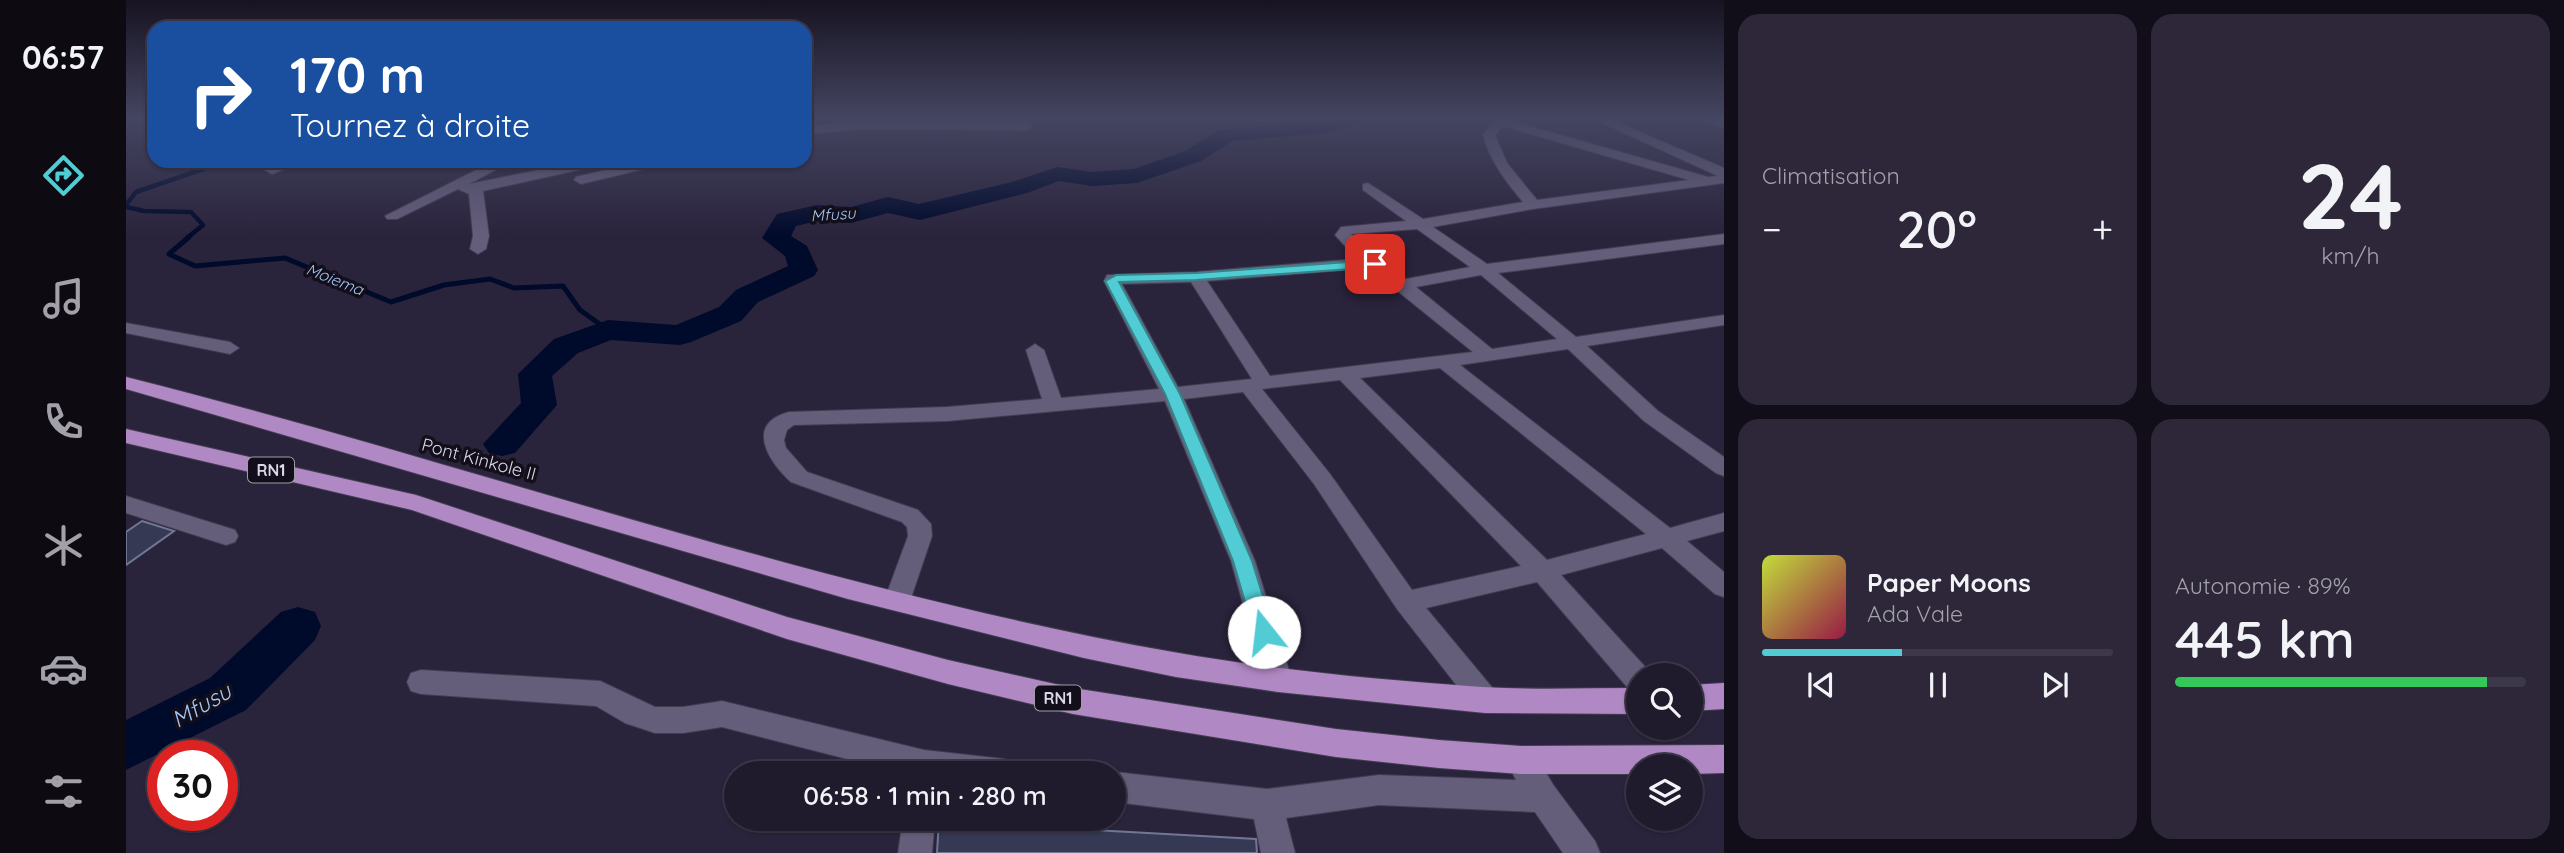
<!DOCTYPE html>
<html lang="fr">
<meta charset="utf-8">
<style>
body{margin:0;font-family:Quicksand,sans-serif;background:#2d2739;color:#f1f3f6;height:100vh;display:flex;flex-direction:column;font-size:26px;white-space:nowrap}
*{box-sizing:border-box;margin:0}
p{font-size:23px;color:#a2a1aa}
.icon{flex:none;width:38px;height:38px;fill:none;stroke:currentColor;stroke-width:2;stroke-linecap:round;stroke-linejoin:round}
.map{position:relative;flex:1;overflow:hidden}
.side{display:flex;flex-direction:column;gap:14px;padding:14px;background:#120e19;width:840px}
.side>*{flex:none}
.top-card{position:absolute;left:21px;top:21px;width:665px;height:147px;border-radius:21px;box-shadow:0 2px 5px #0004,0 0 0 2px #3d3849;background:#1a4fa0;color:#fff;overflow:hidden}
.buttons{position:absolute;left:1500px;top:663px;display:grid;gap:14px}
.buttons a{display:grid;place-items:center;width:77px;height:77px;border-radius:50%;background:#201a2d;box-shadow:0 2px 5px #0004,0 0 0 2px #3d3849;font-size:35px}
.speed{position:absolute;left:21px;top:740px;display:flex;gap:14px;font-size:35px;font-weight:700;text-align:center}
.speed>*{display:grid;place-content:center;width:91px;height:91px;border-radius:50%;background:#201a2d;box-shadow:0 2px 5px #0004,0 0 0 2px #3d3849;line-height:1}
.speed .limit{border:10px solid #d22;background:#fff;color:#111}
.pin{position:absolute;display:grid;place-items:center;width:60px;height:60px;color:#fff;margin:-30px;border-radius:14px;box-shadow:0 4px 10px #0006}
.me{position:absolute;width:77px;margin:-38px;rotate:344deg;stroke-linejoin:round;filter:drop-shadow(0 0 5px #0008)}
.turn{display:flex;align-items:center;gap:24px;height:147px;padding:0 28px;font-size:32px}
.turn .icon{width:91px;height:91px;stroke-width:2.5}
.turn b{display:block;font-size:49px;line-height:60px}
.big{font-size:52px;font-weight:600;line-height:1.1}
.side .card{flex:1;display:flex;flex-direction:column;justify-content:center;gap:10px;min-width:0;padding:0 24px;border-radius:21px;background:#2d2739}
.side .dial{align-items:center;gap:0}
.dial b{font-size:91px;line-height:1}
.song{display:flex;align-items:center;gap:21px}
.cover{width:84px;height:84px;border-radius:10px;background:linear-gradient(135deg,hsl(70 70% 55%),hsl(340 70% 35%))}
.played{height:7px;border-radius:4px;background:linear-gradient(90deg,#51ccd4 40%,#3d3849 40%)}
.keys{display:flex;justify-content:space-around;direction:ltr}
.heat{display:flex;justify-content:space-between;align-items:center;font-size:38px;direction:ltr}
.charge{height:10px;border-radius:5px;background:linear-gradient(90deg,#34c759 89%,#3d3849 0)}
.side .tiles{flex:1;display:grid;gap:14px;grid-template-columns:repeat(2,1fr)}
.trip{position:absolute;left:598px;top:761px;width:402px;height:70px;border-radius:35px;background:#201a2d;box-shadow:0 2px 5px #0004,0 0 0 2px #3d3849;font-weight:600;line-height:70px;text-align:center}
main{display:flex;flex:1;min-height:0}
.menu{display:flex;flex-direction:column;width:126px;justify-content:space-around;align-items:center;background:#0d0a12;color:#a2a1aa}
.menu .icon{width:49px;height:49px}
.menu .selected{color:#51ccd4}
.menu b{font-size:32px;color:#f1f3f6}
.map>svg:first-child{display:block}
</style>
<main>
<nav class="menu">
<b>06:57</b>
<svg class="icon selected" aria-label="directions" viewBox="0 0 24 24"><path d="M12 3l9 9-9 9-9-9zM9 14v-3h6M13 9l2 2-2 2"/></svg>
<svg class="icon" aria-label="music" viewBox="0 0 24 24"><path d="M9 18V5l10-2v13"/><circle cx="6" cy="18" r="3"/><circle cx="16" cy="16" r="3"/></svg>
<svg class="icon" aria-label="phone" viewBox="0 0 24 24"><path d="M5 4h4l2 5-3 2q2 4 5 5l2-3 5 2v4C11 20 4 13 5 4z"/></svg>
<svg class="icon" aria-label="climate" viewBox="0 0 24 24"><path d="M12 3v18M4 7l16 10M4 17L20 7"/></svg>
<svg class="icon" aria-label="car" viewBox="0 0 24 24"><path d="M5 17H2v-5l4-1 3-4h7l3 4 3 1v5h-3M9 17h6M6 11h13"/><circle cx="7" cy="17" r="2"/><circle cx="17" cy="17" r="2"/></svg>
<svg class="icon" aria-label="filters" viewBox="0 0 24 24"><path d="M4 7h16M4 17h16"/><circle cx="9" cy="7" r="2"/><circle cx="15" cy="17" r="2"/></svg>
</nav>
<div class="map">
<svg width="1598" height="853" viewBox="0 0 1598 853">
<rect width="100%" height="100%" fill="#2a233c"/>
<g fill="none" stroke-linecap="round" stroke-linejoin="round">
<path stroke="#000a2b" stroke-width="4.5" d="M0 205 10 192 86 166 90 161
M0 207 18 211 65 212 77 225 61 238"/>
<path stroke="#000a2b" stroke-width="5" d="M63 237 43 254 69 266 159 258 265 302 318 285 364 279 388 288 437 286 454 310 482 330"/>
<path fill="#000a2b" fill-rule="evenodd" d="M1209 117H1240L1236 121 1201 133 1106 141 1075 161 1011 183 966 186 933 181 901 193 794 220 762 213 725 223 691 221 670 226 665 236 681 246 692 270 688 276 632 302 615 321 565 342 554 345 485 340 452 353 426 376 431 405 389 453 376 456 363 453 357 444 395 403 392 374 428 339 482 320 550 325 593 307 610 290 662 266 659 256 636 238 651 214 691 205 725 207 762 197 793 204 886 182 931 167 966 172 1008 169 1059 151 1093 130 1198 121Z
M172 607 189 612 195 626 189 640 120 710 0 770V720L84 678 155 612Z"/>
</g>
<path fill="#353953" stroke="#717694" stroke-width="2" d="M16 521 48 531 0 565V532Z
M813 819 875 820V825L1130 839 1131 853H811Z"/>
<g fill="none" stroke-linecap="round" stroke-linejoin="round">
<defs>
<path id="minor" d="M1372 117H1384L1382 120 1582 177 1592 176 1463 117H1479L1598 168V183L1407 209 1307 227 1361 264 1598 234V244L1372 273 1450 337 1598 315V325L1461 346 1532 411 1598 457V476L1590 473 1518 421 1442 349 1334 365 1544 528 1598 513V531L1561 541 1598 572V597L1589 594 1536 548 1435 575 1522 670 1524 676H1512V691L1502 688 1411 582 1300 608 1369 691 1373 700 1369 709 1359 713 1349 709 1271 609 1188 484 1117 392 1058 399 1129 561 1166 680 1162 689 1152 692 1142 689 1138 680 1105 561 1039 401 821 421 668 425 661 430 658 440 660 448 681 472 792 510 805 524 806 536 784 601 780 608 771 611 762 608 758 601 782 536 781 527 776 522 665 482C643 462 618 424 663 412L821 407 916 399 900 350 909 344 918 350 935 398 1033 389 978 281 981 275 1070 272 1231 259 1209 235 1215 227 1280 221 1237 190V184L1242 183 1297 219 1397 202C1380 182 1364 161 1357 135ZM1377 126 1563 180 1411 200 1381 163 1369 135ZM1291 229 1344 267 1280 279 1260 263 1250 260 1225 234ZM1243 268 1347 352 1144 376 1081 281ZM1355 275 1431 339 1366 349 1290 287ZM1065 282 1126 379 1052 387 996 284ZM1314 368 1520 534 1421 560 1234 378ZM1214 380 1395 566 1286 590 1204 474 1136 389Z
M1572 117 1598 120V128L1574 120Z
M735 121 901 122 907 126 901 130 735 129 679 134V126Z
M159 161H179L146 174 139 170Z
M368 161H386L343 184 457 161H482L475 165 357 191 363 236 360 249 352 254 344 249 347 236 343 194 332 189 271 219H261L259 216Z
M517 161H541L539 164 455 184 448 180 450 177Z
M0 323 104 342 113 348 104 354 0 333Z
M0 496 109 530 112 536 109 542 100 545 0 513Z
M295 670 474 681 529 707H557L596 701 798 750 878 759 889 764 893 774H780L596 727 557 733H529L499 723 470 706 295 694 285 691 281 682 285 673Z
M1395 746 1406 750 1428 786 1469 841 1474 853H1437L1409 812 1253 805 1160 818 1169 853H1135L1128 819 989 802V774H985L989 772 1141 789 1253 775 1390 780 1380 760 1384 750Z
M777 819H809L806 853H772Z"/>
<path id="highway" d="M0 377C349 465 691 589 1047 652 1148 670 1253 680 1356 687 1408 690 1460 688 1512 688V714L1359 713 1152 692 1050 677 958 658 722 599 0 389Z
M0 429 290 495 661 617 822 660 947 688 1210 729 1313 740 1395 746 1598 745V773L1564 774V766H1512V774H1395L1313 768 1210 757 947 714 822 684 661 639 286 510 0 443Z
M1598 683V709L1564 711V685Z"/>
</defs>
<use href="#minor" stroke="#433d52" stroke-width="2"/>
<use href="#highway" stroke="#433d52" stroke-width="2"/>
<use href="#minor" fill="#655e7b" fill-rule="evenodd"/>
<use href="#highway" fill="#b088c3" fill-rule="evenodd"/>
</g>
<linearGradient id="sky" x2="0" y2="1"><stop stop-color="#171321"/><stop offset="0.5" stop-color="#444561"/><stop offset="1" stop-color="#444561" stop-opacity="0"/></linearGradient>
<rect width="1598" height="236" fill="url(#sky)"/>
<path fill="#51ccd4" stroke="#35858a" stroke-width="2" d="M1249 260 1255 264 1253 267 1070 280 993 282 1054 394 1126 561 1148 632 1145 638 1138 641 1131 638 1128 632 1107 561 1039 394 979 281 990 275 1070 273Z"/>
<g text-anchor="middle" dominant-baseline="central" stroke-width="7" stroke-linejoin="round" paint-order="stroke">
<g font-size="16" font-style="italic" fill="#a3c6f9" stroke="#120f1a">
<text transform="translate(707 214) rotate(-4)">Mfusu</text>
<text transform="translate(209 279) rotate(22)">Moiema</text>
</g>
<g fill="#120f1a" stroke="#9f9baa" stroke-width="2">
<rect x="122" y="457.5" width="46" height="25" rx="5"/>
<rect x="909" y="685.5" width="46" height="25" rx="5"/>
</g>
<g font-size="16" font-weight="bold" fill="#dbd7e8">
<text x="145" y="470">RN1</text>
<text x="932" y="698">RN1</text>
</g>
<g font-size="18" fill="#dbd7e8" stroke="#120f1a">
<text transform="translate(353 459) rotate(15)">Pont Kinkole II</text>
</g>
<g font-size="23" font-style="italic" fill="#a3c6f9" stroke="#120f1a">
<text transform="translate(75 705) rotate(-30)">Mfusu</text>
</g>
</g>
</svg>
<div class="buttons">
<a><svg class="icon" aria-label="search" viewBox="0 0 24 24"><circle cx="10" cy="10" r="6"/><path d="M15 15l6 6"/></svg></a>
<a><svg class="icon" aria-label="layers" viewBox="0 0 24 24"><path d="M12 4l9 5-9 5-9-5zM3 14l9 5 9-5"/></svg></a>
</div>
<div class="speed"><div class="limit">30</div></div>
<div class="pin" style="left:1249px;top:264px;background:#d93025"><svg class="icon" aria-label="arrive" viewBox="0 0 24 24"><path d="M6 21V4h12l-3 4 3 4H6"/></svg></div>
<svg class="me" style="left:1138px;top:632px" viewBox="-20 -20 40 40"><circle r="19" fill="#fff"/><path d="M0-13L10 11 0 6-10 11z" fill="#51ccd4"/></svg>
<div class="trip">06:58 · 1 min · 280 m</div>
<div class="top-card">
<div class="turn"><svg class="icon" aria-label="right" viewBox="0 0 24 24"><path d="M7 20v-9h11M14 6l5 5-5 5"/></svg><div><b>170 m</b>Tournez à droite</div></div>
</div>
</div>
<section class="side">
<div class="tiles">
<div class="card"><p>Climatisation</p>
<div class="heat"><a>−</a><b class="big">20°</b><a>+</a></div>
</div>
<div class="card dial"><b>24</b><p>km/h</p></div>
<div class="card">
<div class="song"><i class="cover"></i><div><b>Paper Moons</b><p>Ada Vale</p></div></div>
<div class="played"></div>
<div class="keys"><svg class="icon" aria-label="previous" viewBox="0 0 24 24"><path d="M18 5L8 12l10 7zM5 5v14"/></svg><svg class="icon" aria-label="pause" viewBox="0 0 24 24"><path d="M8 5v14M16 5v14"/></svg><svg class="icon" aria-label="next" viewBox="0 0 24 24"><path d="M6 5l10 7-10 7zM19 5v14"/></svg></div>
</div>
<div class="card"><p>Autonomie · 89%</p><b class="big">445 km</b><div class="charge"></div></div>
</div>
</section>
</main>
